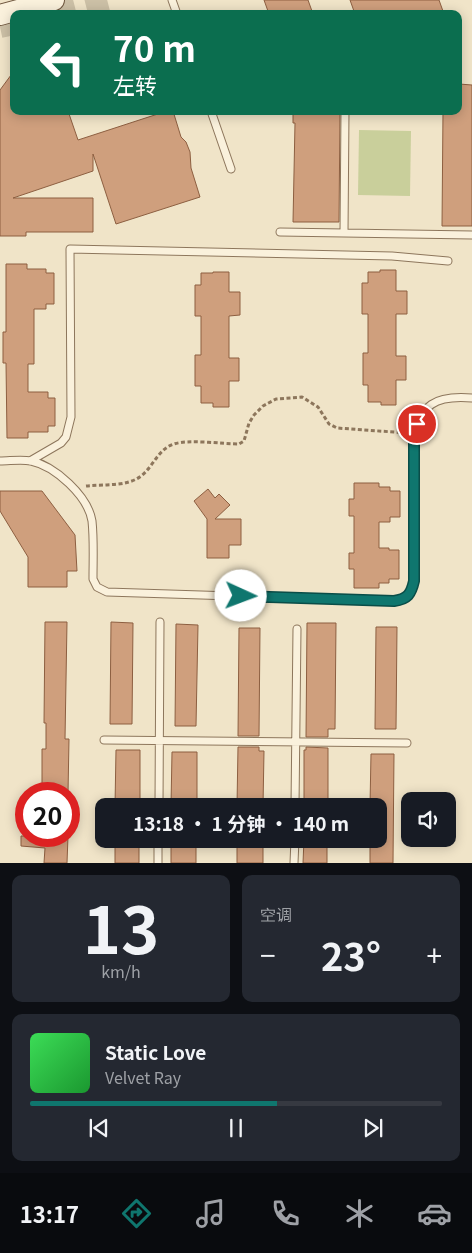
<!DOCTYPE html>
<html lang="zh">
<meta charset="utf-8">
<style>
body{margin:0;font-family:Georgia,"Noto Sans SC",serif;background:#242831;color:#f1f3f6;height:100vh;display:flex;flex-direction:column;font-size:19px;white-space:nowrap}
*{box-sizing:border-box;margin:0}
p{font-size:16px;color:#9ea1a6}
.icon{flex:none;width:28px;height:28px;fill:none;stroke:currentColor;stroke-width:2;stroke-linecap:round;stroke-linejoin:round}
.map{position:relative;height:863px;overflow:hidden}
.side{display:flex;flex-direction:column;gap:12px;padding:12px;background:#0d0f14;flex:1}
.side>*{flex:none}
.guide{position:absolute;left:10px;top:10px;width:452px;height:105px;border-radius:10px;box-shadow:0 2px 12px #0003;background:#0b6e4f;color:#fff;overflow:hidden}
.buttons{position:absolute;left:401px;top:792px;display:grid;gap:10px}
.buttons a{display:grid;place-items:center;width:55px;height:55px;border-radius:10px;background:#171b24;box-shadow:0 2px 12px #0003;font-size:25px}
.speed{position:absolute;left:15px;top:782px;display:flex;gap:10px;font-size:25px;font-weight:700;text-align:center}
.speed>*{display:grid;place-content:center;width:65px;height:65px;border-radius:50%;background:#171b24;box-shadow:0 2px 12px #0003;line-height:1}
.speed .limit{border:8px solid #d22;background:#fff;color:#111}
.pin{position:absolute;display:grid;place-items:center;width:42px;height:42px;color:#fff;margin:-21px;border:2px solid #fff;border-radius:50%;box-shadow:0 1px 5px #0007}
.me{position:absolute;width:55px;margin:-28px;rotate:92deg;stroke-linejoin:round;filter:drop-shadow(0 0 4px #0008)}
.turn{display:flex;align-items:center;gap:18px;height:105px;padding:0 20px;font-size:22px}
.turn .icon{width:65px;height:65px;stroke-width:2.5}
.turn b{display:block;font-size:35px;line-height:42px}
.big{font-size:38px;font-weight:700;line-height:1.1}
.side .card{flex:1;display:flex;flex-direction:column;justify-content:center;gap:8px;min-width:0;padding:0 18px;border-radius:10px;background:#242831}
.side .dial{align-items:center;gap:0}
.dial b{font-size:65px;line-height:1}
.song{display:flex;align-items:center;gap:15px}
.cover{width:60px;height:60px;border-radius:8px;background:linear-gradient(135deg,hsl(130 70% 55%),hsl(130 70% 35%))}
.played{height:5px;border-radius:2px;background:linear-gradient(90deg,#0f766e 60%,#363941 60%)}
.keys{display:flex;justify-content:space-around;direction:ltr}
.heat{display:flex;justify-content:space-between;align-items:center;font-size:28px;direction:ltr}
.side .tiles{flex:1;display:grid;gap:12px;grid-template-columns:1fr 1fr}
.card:last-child{grid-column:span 2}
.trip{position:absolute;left:95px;top:798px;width:292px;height:50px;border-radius:10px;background:#171b24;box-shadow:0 2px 12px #0003;font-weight:700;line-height:50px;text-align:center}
.tab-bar{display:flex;height:80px;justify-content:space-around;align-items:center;background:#090b0e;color:#9ea1a6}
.tab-bar .icon{width:35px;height:35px}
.tab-bar .on{color:#0f766e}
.tab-bar b{font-size:22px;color:#f1f3f6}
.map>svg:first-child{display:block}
</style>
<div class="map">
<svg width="472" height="863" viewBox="0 0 472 863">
<rect width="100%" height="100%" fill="#f0e4c8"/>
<path fill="#c9cf9b" d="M359 130 411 131 410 196 358 195Z"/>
<path fill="#cf9f7d" stroke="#8d5f41" d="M264 0H308L313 14H269Z
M350 0H439L444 14H355Z
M14 71V111H68L78 140 167 111H173L181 137 186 142 190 152 191 168 200 197 116 224 93 154V171L13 198H93V232H26V236H0V90Z
M459 84 472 85V226H442L443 111H459Z
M293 111H340L339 222H293L295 123H293Z
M6 264H27V269H46V273H54V304H46V309H34V364H28V392H48V398H55V426H48V432H28V438H7L6 363H3V332H6Z
M380 270H396V291H407V314H396V356H406V380H396V405H381V402H368V385H363V353H368V314H362V283H368V272H380Z
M213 272H229V292H240V315L229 316V358H239V381H229V407H213V403H201V386H195V355H201V316H195V285H201V273H213Z
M354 483H379V487H390V491H400V517H390V522H379V548H389V550H399V579H389V583H379V588H354V569H349V553H354V516H349V499H354Z
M208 489 215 498 219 494 230 505 215 519H241V545H229V558H207V519L194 501Z
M0 491H42L75 535 77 571H67V587H28V557L0 511Z
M45 622H67L65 739H69L68 794H42V749H46V723H44Z
M111 622 133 623 132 724H110Z
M307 623H336L335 729H328V737H306Z
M176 624 198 625 196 726H175Z
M376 627H397L396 729H375Z
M239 628H260L259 736H238Z
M238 747H259V751H264L263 806H237Z
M306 747 328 748V806H304V750H306Z
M116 750H140V806H115Z
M172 752H197V806H171Z
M371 754H394L393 863H370V839H379V806H370Z
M21 836H68L67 863H44L45 848 21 846Z
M115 839H139V863H115Z
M171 839H196V863H171Z
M237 839H263V863H237Z
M304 839H327V863H303Z"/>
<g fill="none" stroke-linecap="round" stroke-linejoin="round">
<path stroke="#ccc0a6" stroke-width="22" stroke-dasharray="22 11" stroke-linecap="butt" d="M54 14 109 0
M0 27 14 24"/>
<defs>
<path id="service" d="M172 0 177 14
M211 111 231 169
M280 232 472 235
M344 233 345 111
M0 461C10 461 21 459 31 461 55 466 88 496 92 521 94 540 93 560 93 579L97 587 107 592 394 601C408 599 411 594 414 581V441C420 404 435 395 472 398
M30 461 61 443 66 437 71 417 70 249 392 256 448 261
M104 740 407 743
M159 806 160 622
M295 806 297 629
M158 863V839
M294 863 295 839"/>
<path id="secondary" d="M0 15 54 0"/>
</defs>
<use href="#service" stroke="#8d765c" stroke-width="9"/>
<use href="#secondary" stroke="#6f573f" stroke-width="22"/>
<path stroke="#8d765c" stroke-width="3" stroke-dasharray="4 2.5" stroke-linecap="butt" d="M86 486C104 484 127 487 141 476 154 466 158 449 174 444 189 439 222 444 239 444L244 441 249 423 254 415 263 406 276 399 302 397 318 407 329 424 337 428 407 433"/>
<use href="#service" stroke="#faf1dc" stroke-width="7"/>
<use href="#secondary" stroke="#faf1dc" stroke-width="20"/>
</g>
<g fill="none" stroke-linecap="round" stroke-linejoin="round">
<defs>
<path id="route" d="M241 596 394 601C408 599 411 594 414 581V441L417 424"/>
</defs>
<use href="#route" stroke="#0a4d48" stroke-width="12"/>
<use href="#route" stroke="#0f766e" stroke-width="9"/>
</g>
</svg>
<div class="buttons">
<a><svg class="icon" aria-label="sound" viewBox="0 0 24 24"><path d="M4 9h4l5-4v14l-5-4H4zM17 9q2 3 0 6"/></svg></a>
</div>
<div class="speed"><div class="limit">20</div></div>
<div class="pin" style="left:417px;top:424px;background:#d93025"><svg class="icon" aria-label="arrive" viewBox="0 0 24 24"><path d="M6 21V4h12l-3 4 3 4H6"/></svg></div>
<svg class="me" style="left:241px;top:596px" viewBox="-20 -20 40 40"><circle r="19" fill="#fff"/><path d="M0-13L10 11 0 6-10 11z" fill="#0f766e"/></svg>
<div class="trip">13:18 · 1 分钟 · 140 m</div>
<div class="guide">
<div class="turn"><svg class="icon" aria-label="left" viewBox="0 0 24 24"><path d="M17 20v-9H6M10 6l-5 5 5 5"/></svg><div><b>70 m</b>左转</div></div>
</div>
</div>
<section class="side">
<div class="tiles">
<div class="card dial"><b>13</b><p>km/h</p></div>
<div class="card"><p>空调</p>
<div class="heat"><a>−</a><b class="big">23°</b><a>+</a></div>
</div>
<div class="card">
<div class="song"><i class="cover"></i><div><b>Static Love</b><p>Velvet Ray</p></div></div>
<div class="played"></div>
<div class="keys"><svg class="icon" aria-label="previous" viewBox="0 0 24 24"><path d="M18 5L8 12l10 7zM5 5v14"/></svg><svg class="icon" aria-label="pause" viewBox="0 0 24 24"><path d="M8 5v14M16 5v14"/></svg><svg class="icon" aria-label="next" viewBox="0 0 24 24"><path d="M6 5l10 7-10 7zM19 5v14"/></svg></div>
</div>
</div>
</section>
<nav class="tab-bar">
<b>13:17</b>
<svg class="icon on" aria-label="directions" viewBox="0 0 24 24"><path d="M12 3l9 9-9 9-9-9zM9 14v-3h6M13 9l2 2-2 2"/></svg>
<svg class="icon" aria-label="music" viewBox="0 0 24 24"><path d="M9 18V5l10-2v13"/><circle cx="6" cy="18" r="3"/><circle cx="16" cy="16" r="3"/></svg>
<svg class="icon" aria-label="phone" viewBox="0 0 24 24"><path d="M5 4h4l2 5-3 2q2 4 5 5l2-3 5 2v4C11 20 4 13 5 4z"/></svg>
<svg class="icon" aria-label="climate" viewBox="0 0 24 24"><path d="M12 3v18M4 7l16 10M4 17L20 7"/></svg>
<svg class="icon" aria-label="car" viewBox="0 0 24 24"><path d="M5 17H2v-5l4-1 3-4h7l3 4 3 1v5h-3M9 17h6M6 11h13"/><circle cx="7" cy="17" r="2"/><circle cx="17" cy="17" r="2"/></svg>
</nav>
